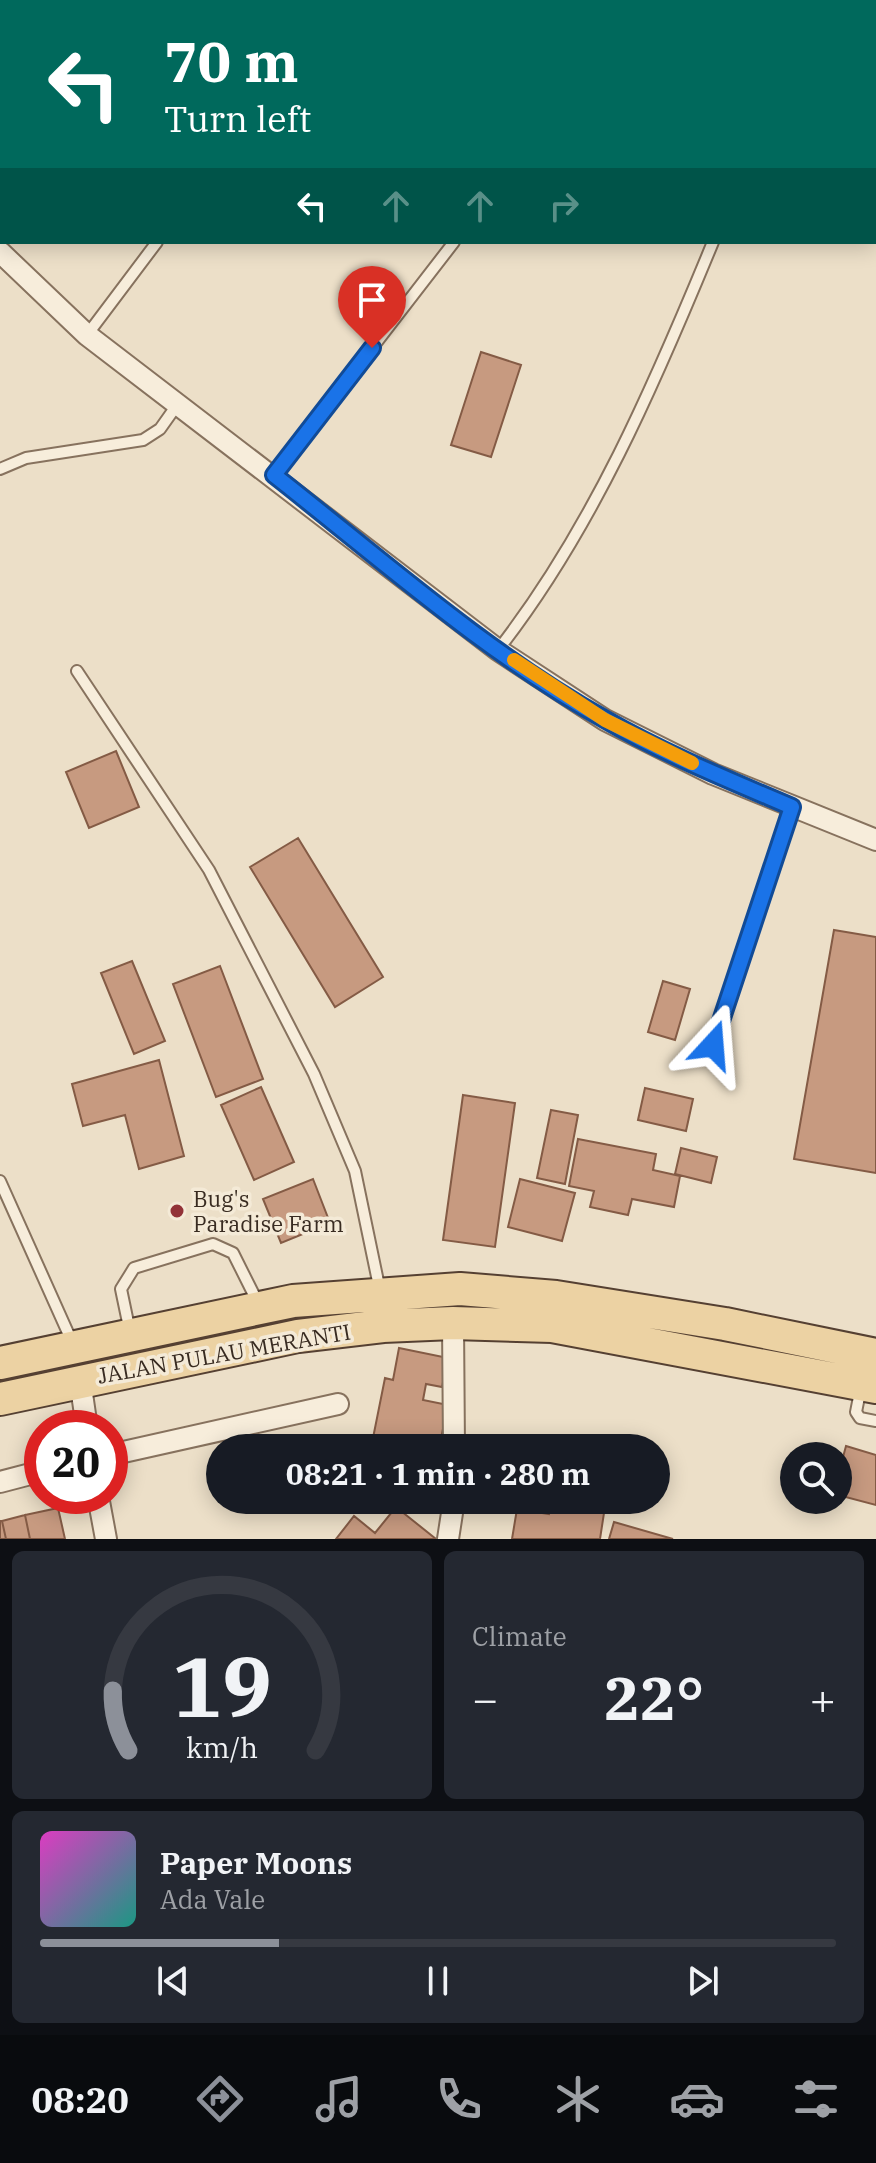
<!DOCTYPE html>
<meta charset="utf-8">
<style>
body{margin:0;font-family:"IBM Plex Serif",serif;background:#242831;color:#f1f3f6;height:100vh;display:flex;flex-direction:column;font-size:30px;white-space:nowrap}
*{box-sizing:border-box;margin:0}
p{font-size:26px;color:#9ea1a6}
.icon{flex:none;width:44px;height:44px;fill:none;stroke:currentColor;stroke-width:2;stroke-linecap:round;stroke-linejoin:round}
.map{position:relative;height:1539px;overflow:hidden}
.panel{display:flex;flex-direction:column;gap:12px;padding:12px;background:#0d0f14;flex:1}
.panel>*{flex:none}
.top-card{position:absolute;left:0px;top:0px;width:876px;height:244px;box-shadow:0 4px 20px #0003;background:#00695c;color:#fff;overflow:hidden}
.buttons{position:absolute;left:780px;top:1442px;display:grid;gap:16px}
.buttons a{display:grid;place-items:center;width:72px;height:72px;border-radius:50%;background:#171b24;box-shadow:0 4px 20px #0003;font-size:40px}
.speed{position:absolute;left:24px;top:1410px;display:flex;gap:16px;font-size:40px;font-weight:700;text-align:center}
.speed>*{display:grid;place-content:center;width:104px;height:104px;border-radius:50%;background:#171b24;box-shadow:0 4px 20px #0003;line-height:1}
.speed .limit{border:12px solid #d22;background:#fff;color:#111}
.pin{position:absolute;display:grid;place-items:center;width:68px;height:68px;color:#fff;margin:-82px -34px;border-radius:50% 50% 50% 0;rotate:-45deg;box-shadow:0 0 8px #0007}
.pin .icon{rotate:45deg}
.me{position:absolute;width:88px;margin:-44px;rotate:19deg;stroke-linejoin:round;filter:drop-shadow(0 0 6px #0008)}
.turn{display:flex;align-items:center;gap:28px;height:168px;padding:0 32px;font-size:36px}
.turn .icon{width:104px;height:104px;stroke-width:2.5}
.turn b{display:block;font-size:56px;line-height:68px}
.lanes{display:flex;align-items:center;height:76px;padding:0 32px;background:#0003;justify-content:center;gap:40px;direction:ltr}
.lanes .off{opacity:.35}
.big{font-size:60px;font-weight:700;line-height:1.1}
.panel .tile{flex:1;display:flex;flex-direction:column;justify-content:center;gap:12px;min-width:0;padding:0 28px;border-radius:12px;background:#242831}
.panel .dial{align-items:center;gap:0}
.dial svg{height:208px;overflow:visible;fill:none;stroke:#363941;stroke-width:7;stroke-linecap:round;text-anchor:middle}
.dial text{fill:#f1f3f6;stroke:none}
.song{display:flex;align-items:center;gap:24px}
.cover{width:96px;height:96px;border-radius:12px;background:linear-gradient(135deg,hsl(310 70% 55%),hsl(170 70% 35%))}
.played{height:8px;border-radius:4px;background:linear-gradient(90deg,#8c9099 30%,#363941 30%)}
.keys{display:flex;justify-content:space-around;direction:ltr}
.heat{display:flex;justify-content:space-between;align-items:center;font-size:44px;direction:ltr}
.panel .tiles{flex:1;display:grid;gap:12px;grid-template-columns:1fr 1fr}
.tile:last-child{grid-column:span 2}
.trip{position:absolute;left:206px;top:1434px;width:464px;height:80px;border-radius:40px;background:#171b24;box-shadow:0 4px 20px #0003;font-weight:700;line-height:80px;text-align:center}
.tab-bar{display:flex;height:128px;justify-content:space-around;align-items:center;background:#090b0e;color:#9ea1a6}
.tab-bar .icon{width:56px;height:56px}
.tab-bar .selected{color:#8c9099}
.tab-bar b{font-size:36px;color:#f1f3f6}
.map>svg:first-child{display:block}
</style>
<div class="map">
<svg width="876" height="1539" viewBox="0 0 876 1539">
<rect width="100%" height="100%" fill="#ecdfc8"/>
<path fill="#c79a80" stroke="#845b45" stroke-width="2" d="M0 0H151L2 2V44Z
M481 352 521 365 491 457 451 445Z
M116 751 139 807 89 828 66 772Z
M298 838 383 977 335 1007 250 867Z
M834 930 876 937V1173L794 1159Z
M132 961 165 1041 134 1054 101 973Z
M220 966 263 1079 216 1097 173 984Z
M663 981 690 989 675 1040 648 1032Z
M159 1060 184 1156 139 1169 125 1115 83 1126 72 1084Z
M261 1087 294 1162 254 1180 221 1105Z
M645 1088 693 1099 686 1131 638 1120Z
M463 1095 515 1103 495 1247 443 1240Z
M551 1110 578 1115 565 1184 537 1178Z
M578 1139 656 1154 653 1170 680 1176 674 1207 632 1199 628 1215 590 1207 594 1191 569 1186Z
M681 1148 717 1157 711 1183 675 1174Z
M313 1179 330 1223 281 1243 263 1199Z
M520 1179 575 1193 562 1241 508 1227Z
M399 1348 448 1358 442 1387 426 1384 423 1400 448 1405 439 1448H371L385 1378 393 1380Z
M846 1446 876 1455V1505L838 1495V1476Z
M551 1500H606L600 1539H512L517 1509 549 1514Z
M396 1507 436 1539H336L354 1516 375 1533Z
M58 1508 65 1539H30L25 1515Z
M25 1515 30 1539H6L2 1521Z
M0 1521H2L6 1539H0Z
M614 1522 673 1539H609Z"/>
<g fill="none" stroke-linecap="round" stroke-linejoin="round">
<defs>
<path id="service" d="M164 2 166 0
M800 2V0
M0 130 2 131
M87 335 157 242
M0 469 26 458 143 440 160 429 177 405
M274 475 454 242
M498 650C592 530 655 383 713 242
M77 671 209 870 314 1074 355 1171 380 1291
M713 1045 792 807
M0 1181 73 1344
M130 1332 121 1289 134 1268 213 1244 233 1253 259 1305
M861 1387 856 1412 860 1418 876 1421"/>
<path id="minor" d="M0 252 87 335 498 650 605 720 713 774 876 840
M453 1323 454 1448
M80 1380 87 1428
M110 1455 338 1404
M0 1482 42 1471
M98 1496 106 1539
M448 1539 454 1500"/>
<path id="primary" d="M0 1363 293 1301 460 1289 556 1297 725 1324 876 1355
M0 1399 298 1336 383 1326 453 1323 552 1326 876 1387"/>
</defs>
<use href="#service" stroke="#87725e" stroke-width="14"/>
<use href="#minor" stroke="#87725e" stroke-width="24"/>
<use href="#primary" stroke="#554032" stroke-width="36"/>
<use href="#service" stroke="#f7eddb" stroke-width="10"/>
<use href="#minor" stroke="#f7eddb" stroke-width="20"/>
<use href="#primary" stroke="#ecd2a3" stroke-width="32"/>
</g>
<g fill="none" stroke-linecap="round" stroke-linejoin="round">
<defs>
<path id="route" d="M372 348 274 475C381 559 486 653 606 720 665 754 729 780 792 807L713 1045"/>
</defs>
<use href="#route" stroke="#114b97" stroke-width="20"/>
<use href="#route" stroke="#1a73e8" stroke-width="14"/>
<path stroke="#f59e0b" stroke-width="14" d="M514 660 605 720 692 763"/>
</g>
<circle fill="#923237" stroke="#f4ead7" stroke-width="3" cx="177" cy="1211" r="8"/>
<g text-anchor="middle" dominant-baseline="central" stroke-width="7" stroke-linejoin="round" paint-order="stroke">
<g font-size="22" fill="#382b21" stroke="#f4ead7" text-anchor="start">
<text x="193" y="1198">Bug's<tspan x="193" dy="25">Paradise Farm</tspan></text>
</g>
<g font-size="22" fill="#382b21" stroke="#f4ead7">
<text transform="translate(224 1353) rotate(-10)">JALAN PULAU MERANTI</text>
</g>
</g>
</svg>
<div class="buttons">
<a><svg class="icon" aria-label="search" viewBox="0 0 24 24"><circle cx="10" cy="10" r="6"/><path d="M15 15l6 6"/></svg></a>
</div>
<div class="speed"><div class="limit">20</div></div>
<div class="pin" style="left:372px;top:348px;background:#d93025"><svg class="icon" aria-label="arrive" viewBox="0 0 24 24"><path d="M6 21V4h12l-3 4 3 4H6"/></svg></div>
<svg class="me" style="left:713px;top:1045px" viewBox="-20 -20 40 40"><path d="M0-17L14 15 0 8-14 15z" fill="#1a73e8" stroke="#fff" stroke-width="4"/></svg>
<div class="trip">08:21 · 1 min · 280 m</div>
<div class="top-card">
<div class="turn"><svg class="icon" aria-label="left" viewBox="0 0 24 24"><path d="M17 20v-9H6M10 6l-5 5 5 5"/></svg><div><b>70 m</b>Turn left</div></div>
<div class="lanes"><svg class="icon" aria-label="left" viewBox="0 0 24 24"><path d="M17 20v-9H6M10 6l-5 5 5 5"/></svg><svg class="icon off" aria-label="ahead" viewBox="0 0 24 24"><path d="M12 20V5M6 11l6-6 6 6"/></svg><svg class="icon off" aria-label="ahead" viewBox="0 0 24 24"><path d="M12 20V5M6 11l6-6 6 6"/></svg><svg class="icon off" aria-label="right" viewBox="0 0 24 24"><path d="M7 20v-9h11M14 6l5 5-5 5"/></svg></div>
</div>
</div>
<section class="panel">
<div class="tiles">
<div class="tile dial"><svg viewBox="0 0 100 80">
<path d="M14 69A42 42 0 1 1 86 69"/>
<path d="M14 69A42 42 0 0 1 8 46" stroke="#8c9099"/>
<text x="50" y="56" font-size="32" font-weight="700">19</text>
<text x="50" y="72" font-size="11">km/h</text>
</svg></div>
<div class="tile"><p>Climate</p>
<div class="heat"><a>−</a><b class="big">22°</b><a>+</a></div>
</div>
<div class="tile">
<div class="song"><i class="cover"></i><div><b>Paper Moons</b><p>Ada Vale</p></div></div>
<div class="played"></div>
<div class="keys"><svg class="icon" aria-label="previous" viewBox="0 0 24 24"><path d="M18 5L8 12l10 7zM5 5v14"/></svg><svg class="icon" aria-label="pause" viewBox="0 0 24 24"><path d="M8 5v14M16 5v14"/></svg><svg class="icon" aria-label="next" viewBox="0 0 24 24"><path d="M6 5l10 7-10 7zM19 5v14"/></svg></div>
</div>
</div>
</section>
<nav class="tab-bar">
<b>08:20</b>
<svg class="icon selected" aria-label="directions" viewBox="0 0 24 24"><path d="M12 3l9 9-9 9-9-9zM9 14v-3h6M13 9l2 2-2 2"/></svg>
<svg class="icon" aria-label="music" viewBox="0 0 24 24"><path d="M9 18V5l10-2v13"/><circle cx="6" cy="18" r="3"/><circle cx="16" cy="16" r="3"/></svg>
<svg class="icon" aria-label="phone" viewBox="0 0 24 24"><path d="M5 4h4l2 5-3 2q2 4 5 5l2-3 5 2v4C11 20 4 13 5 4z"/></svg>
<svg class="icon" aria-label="climate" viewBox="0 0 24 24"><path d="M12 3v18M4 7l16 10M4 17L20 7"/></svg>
<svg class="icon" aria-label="car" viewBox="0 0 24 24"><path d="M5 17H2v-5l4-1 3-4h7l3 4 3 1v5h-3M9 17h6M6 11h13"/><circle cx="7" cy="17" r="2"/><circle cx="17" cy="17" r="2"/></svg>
<svg class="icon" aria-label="filters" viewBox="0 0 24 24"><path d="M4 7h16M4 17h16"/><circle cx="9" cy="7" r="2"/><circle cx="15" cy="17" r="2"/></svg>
</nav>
